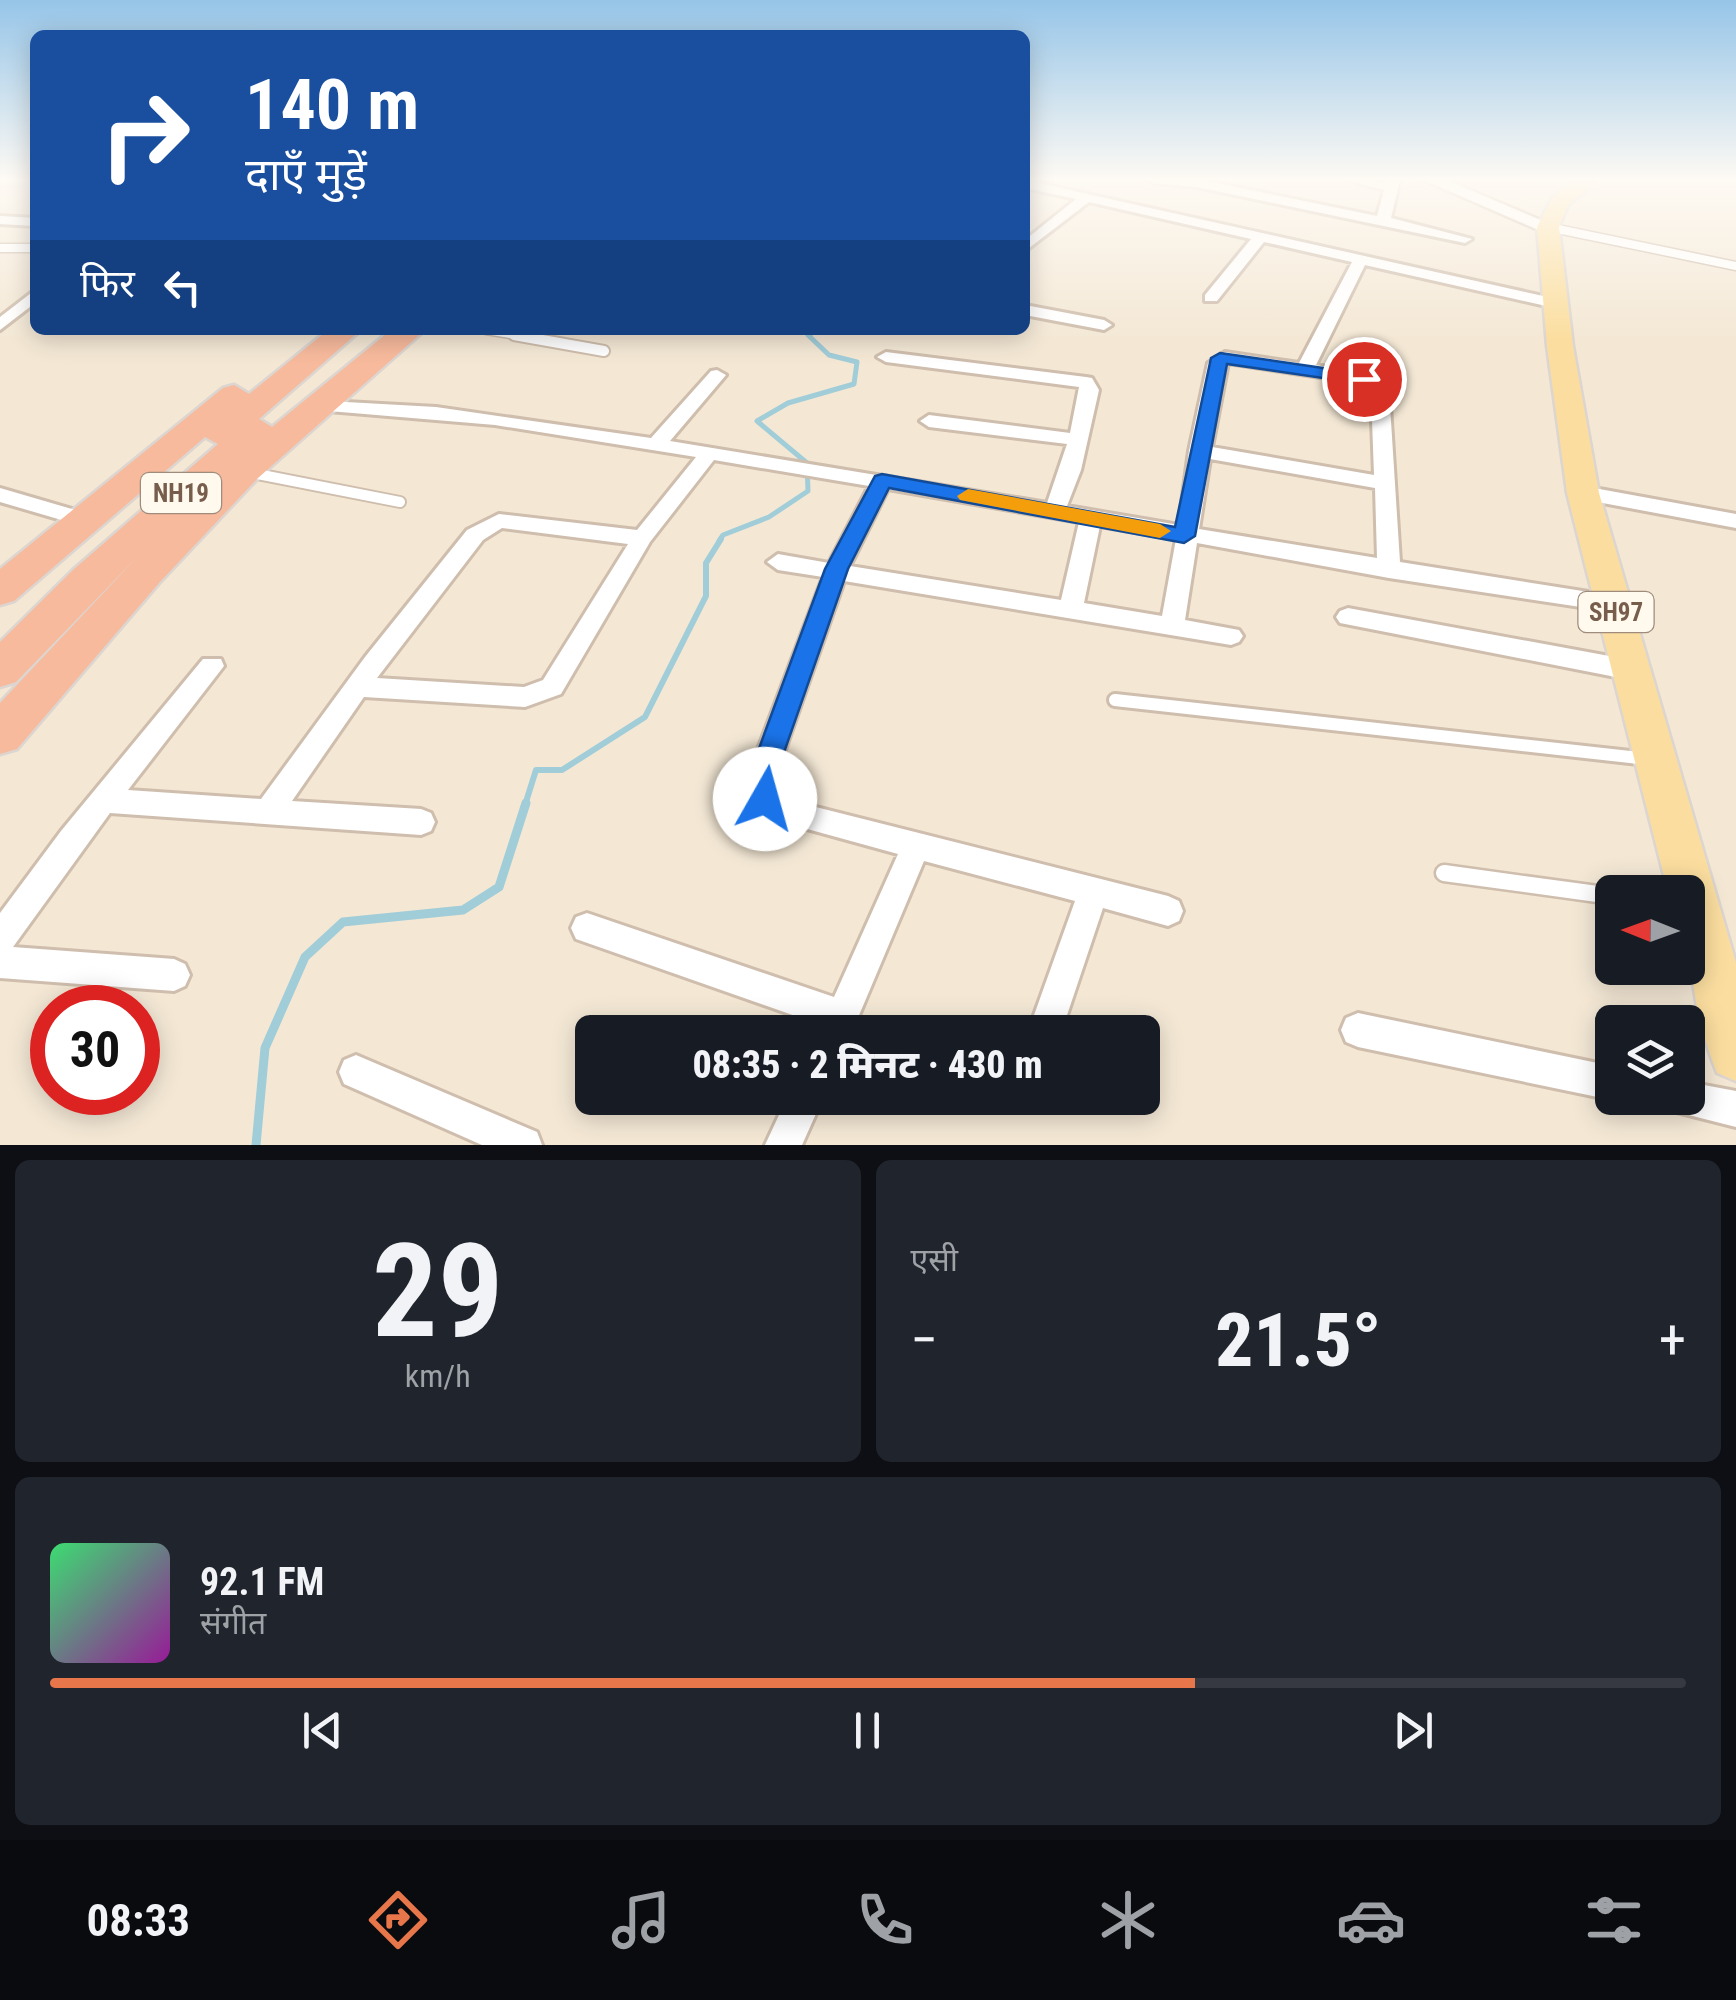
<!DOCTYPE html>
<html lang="hi">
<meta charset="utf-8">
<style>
body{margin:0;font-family:"Roboto Condensed","Noto Sans Devanagari",sans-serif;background:#20242c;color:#f1f3f6;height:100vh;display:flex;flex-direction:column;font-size:38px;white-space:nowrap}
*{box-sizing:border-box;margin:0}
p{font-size:32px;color:#9ea1a6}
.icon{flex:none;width:55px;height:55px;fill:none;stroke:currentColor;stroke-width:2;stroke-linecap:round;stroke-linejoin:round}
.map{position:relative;height:1145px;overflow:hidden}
.side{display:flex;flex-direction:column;gap:15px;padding:15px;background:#0d0f14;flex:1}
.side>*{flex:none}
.guide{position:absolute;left:30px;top:30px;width:1000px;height:305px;border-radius:15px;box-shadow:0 5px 25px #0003;background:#1a4fa0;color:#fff;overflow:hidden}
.needle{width:65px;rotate:271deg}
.tools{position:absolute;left:1595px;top:875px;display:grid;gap:20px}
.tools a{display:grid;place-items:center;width:110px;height:110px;border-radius:15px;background:#171b24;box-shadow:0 5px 25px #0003;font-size:50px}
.speed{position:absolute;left:30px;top:985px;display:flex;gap:20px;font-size:50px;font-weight:700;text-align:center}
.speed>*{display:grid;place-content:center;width:130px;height:130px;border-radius:50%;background:#171b24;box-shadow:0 5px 25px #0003;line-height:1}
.speed .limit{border:15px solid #d22;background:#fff;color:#111}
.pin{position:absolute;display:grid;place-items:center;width:85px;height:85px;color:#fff;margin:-42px;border:5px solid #fff;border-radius:50%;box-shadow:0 2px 10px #0007}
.me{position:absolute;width:110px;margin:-55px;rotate:7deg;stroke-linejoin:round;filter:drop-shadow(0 0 8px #0008)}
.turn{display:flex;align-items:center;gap:35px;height:210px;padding:0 50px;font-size:45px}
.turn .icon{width:130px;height:130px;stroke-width:2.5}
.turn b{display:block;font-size:70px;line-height:85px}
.then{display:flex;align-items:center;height:95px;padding:0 50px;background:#0003;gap:20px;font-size:38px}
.big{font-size:75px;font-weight:800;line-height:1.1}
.side .card{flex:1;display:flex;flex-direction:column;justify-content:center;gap:15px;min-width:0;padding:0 35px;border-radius:15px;background:#20242c}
.side .dial{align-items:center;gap:0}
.dial b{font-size:130px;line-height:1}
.song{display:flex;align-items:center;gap:30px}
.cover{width:120px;height:120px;border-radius:15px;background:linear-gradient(135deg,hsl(140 70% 55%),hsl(300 70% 35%))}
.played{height:10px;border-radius:5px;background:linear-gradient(90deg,#e8764b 70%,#363941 70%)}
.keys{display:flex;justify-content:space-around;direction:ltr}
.heat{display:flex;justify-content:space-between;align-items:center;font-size:55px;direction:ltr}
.side .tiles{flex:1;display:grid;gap:15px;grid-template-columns:1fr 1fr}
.card:last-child{grid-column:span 2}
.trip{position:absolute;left:575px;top:1015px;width:585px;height:100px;border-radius:15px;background:#171b24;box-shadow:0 5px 25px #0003;font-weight:800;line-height:100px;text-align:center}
.tabs{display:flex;height:160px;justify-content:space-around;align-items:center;background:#090b0e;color:#9ea1a6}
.tabs .icon{width:70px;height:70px}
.tabs .on{color:#e8764b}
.tabs b{font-size:45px;color:#f1f3f6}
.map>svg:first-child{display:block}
</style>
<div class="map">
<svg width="1736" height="1145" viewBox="0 0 1736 1145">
<rect width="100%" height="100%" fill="#fdf5e7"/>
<path fill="#f4e8d5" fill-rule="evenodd" d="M0 179H35V330H1025V179H1736V1145H0ZM1612 892H1688V968H1612ZM52 1008H138V1092H52ZM1612 1022H1688V1098H1612ZM592 1032H1142V1098H592Z"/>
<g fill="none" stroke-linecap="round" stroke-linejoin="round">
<path stroke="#a1cdd9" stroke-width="4" d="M809 330 811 337"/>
<path stroke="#a1cdd9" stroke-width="5" d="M719 541 723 535 769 517 808 491 807 463 757 421 788 403 854 384 857 362 829 355 808 335"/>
<path stroke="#a1cdd9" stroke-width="6" d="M525 805 536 770H562L645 717 706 596V563L721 539"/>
<path stroke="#a1cdd9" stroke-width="9" d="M256 1145 265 1048 305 957 343 922 463 910 499 887 526 803"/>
<defs>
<path id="lane-far3" d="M1548 227 1736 266
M0 248H35
M486 330 528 337"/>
<path id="lane-far2" d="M514 335 604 351
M247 472 400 502"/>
<path id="lane-far1" d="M1115 700 1648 759"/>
<path id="lane" d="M1444 873 1612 896"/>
<path id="street" d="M1147 179H1197L1377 216 1384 190 1345 179 1386 183 1388 179H1400L1391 218 1472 239 1465 243 1197 187 1153 183Z
M1025 180 1561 300 1563 303 1555 308 1365 265 1316 365 1371 375 1389 390 1400 562 1614 596 1626 604 1622 610 1614 612 1389 578 1197 543 1185 620 1239 630 1243 636 1239 642 1231 645 844 581 774 781 777 792 788 800 1168 896 1179 901 1183 911 1179 921 1168 926 1103 908 1062 1030H1038L1033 1018 1075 901 924 861 852 1032H818L821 1025 576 939 571 928 576 917 587 913 834 997 898 854 771 819 755 808 746 781 823 577 778 570 767 562 778 554 829 563 869 486 714 460 650 542 561 694 525 707 364 697 292 801 421 809 431 813 435 822 431 831 421 835 110 813 13 947 174 959 185 964 190 975 185 986 174 991 0 978V913L61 831 203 659H221L224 666 128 790 261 799 365 657 467 530 499 514 637 530 696 457 495 425 317 410 310 408V400L436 407 651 438 711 371 717 370 726 375 670 441 1047 503 1067 444 929 427 920 421 929 415 1070 433 1079 387 886 362 877 357 886 352 1086 377 1092 378 1099 390 1081 470 1067 506 1179 525 1189 451 1208 363 1225 352 1299 363 1352 262 1264 242 1217 301H1205V295L1251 239 1089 202 1025 251V240L1076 199 1025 188ZM1228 363 1360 383 1371 392 1374 475 1212 447ZM1210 459 1375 488 1377 558 1199 529ZM888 489 1079 522 1061 600 850 566ZM1100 526 1176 539 1162 616 1084 603ZM502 528 628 544 543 680 524 687 377 678 483 540Z
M0 216 35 218V226L0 224Z
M35 290V303L0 330V317Z
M1025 305 1104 320 1112 325 1104 330 1025 315Z
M1583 486 1736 514V528L1576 498 1573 493Z
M0 488 89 514 93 519 82 526 0 502Z
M1348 608 1631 660 1640 663 1643 670 1640 677 1631 680 1340 623 1336 617 1340 611Z
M1358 1013 1612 1066V1098H1619L1612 1100 1358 1047 1346 1042 1341 1030 1346 1018Z
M356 1055 537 1132 542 1145H482L344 1084 339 1072 344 1060Z
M1688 1082 1736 1091V1127L1669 1110 1664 1098H1688Z
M787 1098H823L802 1145H765Z"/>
<path id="secondary" d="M1421 179H1444L1557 227 1555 231H1541Z"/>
<path id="primary" d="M1577 179H1599L1568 205 1559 227 1573 346 1599 493 1736 963V1081L1717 1073C1692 1011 1688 958 1688 892H1668L1567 493 1547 346 1537 227 1552 198Z"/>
<path id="highway" d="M328 330H361L259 419 272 427 391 330H425L258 478 159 583 17 749 0 754V703L142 552 16 682 0 687V642L73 570 218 444 205 437 14 601 0 605V569L223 388 234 385 249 394Z"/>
</defs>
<use href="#lane-far3" stroke="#cfbead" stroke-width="11"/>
<use href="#lane-far2" stroke="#cfbead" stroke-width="14"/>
<use href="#lane-far1" stroke="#cfbead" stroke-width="18"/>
<use href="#lane" stroke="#cfbead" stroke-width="21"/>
<use href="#street" stroke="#cfbead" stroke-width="6"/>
<use href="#secondary" stroke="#d4c0ad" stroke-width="5"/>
<use href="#primary" stroke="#dcd5d0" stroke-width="5"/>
<use href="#highway" stroke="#dcd5d0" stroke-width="5"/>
<use href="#lane-far3" stroke="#fff" stroke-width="8"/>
<use href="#lane-far2" stroke="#fff" stroke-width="10"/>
<use href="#lane-far1" stroke="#fff" stroke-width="12"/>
<use href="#lane" stroke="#fff" stroke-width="16"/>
<use href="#street" fill="#fff" fill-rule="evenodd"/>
<use href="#secondary" fill="#fff" fill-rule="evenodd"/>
<use href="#primary" fill="#fbde9f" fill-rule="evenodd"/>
<use href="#highway" fill="#f7ba9d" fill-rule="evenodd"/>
</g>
<linearGradient id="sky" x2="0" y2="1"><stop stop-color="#96c5e8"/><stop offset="0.53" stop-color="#fefaf4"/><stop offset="1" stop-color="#fefaf4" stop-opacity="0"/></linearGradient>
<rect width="1736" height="339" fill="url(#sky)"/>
<path fill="#1a73e8" stroke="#114b97" stroke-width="2.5" d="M1220 353 1364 374 1374 379 1364 384 1227 364 1195 536 1184 543 889 488 848 569 774 781 779 799 775 808 765 811 755 808 747 781 825 569 875 476 882 474 1175 527 1211 358Z"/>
<path fill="#f59e0b" d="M968 489 1160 524 1171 531 1160 538 960 500 957 496Z"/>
<g text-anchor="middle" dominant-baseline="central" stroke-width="10" stroke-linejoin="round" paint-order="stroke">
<g fill="#fff9ee" stroke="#a08c7c" stroke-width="2.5">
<rect x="141" y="473" width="80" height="40" rx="8"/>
<rect x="1578.5" y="592" width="75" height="40" rx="8"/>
</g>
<g font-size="25" font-weight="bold" fill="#775d4b">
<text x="181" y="493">NH19</text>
<text x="1616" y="612">SH97</text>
</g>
</g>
</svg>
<div class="tools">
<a><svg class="needle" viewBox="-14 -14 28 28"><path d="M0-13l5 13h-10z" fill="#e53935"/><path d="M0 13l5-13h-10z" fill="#9ea1a6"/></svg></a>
<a><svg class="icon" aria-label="layers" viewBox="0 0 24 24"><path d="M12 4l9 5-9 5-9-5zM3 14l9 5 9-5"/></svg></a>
</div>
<div class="speed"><div class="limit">30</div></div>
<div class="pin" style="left:1364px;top:379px;background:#d93025"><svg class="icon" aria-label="arrive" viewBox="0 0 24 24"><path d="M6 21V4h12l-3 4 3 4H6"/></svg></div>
<svg class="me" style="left:765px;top:799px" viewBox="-20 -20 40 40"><circle r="19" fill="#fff"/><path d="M0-13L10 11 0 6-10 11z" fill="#1a73e8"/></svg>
<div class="trip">08:35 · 2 मिनट · 430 m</div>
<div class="guide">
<div class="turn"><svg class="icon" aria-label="right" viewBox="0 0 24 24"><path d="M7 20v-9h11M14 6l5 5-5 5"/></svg><div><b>140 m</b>दाएँ मुड़ें</div></div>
<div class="then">फिर<svg class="icon" aria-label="left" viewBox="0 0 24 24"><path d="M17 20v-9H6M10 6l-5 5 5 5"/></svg></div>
</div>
</div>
<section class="side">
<div class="tiles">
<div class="card dial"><b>29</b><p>km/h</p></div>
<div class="card"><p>एसी</p>
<div class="heat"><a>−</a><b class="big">21.5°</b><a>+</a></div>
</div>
<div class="card">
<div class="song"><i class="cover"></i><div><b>92.1 FM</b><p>संगीत</p></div></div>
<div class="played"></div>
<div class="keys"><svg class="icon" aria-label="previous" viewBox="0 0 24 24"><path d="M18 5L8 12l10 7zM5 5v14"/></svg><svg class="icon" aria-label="pause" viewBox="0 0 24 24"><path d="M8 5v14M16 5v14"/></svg><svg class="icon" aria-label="next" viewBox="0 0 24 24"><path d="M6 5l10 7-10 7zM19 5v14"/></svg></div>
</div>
</div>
</section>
<nav class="tabs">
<b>08:33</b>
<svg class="icon on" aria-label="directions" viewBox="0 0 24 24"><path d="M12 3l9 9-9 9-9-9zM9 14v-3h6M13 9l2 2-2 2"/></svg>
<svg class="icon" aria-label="music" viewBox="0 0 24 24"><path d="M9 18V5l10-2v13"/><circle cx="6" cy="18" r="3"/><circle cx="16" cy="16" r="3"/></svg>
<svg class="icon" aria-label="phone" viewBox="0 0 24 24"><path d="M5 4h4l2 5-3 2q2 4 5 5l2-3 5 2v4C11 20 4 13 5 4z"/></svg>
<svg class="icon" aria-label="climate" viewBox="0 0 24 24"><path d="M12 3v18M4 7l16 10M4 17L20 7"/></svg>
<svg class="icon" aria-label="car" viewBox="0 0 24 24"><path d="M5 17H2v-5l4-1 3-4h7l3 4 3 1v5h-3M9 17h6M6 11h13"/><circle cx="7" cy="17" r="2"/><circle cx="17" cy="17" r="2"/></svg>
<svg class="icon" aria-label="filters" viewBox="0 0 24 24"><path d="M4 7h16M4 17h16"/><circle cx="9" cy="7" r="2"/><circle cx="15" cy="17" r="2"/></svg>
</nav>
